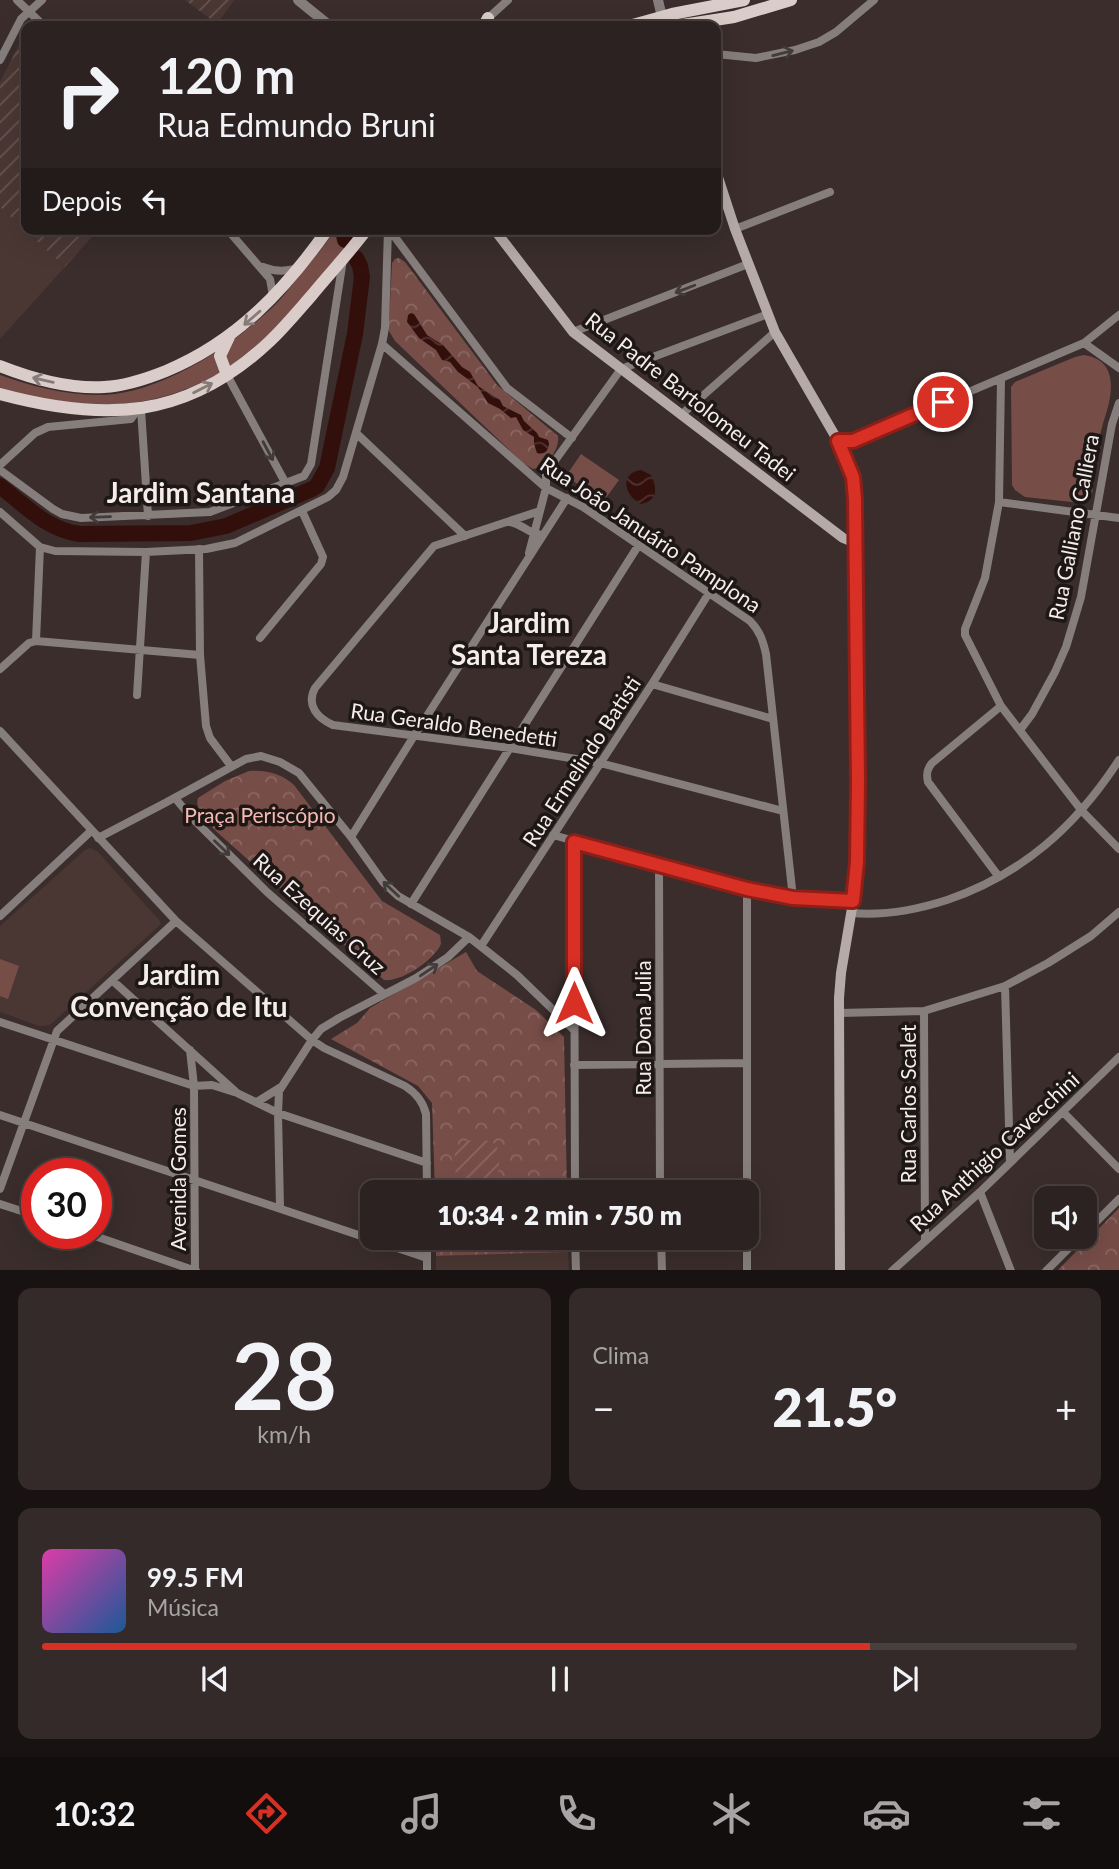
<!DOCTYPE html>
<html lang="pt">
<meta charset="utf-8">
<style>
body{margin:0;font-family:Lato,sans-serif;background:#342a2a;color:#f1f3f6;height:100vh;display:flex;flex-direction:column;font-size:26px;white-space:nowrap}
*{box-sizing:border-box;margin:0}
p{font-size:23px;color:#a6a4a5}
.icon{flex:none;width:38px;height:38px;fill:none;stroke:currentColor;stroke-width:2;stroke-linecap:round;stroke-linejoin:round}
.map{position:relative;height:1270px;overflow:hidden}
.panel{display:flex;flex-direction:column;gap:18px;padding:18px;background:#181312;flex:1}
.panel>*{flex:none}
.banner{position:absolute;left:21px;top:21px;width:700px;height:214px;border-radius:14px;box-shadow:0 7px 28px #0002,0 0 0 2px #483f3f;background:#2c2221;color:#f1f3f6;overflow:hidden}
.buttons{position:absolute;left:1034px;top:1186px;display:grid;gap:14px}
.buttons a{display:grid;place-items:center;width:63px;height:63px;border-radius:14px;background:#2c2221;box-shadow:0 7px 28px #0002,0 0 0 2px #483f3f;font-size:35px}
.speed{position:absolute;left:21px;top:1158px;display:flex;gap:14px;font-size:35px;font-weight:700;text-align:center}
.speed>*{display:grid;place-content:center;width:91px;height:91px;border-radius:50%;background:#2c2221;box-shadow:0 7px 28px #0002,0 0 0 2px #483f3f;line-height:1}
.speed .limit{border:10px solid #d22;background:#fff;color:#111}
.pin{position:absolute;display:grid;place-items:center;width:60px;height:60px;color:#fff;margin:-30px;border:4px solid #fff;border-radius:50%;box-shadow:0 2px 7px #0007}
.me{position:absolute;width:77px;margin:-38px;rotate:0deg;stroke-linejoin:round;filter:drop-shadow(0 0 5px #0008)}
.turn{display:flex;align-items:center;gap:24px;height:147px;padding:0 21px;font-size:32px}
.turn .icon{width:91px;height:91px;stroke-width:2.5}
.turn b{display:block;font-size:49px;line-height:60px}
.then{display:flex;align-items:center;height:66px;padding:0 21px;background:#0003;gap:14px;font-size:26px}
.big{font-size:52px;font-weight:800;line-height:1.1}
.panel .card{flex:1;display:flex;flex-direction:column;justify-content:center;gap:10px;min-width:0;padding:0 24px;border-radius:14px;background:#342a2a}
.panel .dial{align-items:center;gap:0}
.dial b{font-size:91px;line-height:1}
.song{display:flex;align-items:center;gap:21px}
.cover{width:84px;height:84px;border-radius:10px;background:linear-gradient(135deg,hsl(320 70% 55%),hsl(210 70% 35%))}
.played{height:7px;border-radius:4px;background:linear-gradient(90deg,#d93025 80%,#483f3f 80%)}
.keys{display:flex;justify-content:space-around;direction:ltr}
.heat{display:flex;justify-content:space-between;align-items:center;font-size:38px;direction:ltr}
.panel .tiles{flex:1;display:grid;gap:18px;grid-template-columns:1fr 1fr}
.card:last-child{grid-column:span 2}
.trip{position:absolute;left:360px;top:1180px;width:399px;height:70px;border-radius:14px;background:#2c2221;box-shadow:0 7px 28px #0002,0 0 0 2px #483f3f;font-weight:800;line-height:70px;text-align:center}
.tab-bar{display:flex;height:112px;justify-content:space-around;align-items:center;background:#120e0d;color:#a6a4a5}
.tab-bar .icon{width:49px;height:49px}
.tab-bar .current{color:#d93025}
.tab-bar b{font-size:32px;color:#f1f3f6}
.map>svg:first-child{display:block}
</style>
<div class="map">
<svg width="1119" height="1271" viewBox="0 0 1119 1271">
<defs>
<pattern id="industrial-furrows" width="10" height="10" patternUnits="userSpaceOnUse" patternTransform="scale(1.75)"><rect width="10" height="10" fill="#4a3734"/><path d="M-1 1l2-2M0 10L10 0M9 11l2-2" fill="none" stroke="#655452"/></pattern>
<pattern id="park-crowns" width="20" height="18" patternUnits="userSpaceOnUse" patternTransform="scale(1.75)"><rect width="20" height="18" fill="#774d48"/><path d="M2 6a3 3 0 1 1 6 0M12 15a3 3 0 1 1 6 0" fill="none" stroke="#8b6763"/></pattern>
<pattern id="garden-furrows" width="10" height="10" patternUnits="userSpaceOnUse" patternTransform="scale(1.75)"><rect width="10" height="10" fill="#774d48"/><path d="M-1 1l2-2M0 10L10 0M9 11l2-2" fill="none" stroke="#8b6763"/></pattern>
<pattern id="water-waves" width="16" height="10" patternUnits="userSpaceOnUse" patternTransform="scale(1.75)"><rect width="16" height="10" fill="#330f0c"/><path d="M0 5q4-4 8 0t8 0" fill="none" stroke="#513230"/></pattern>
</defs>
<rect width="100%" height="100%" fill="#3a2d2c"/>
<path fill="#4a3734" d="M0 207 65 267 0 339Z
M90 848 97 851 159 920 161 924 50 1025 39 1026 0 1012V926L85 850Z
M568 1252 569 1270H436V1256Z"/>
<path fill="url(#industrial-furrows)" d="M185 0H234L217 24Z
M26 31V229H99L65 267 0 207V82Z"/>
<path fill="#774d48" d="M335 229H362C344 251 325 273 307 294 297 306 287 320 276 331 193 408 106 420 0 389V375C36 388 77 398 115 394 171 387 236 343 276 304 287 293 296 279 306 267 317 255 327 243 335 229Z
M1084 355C1119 360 1113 394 1104 420 1101 431 1098 442 1096 453 1094 467 1095 483 1091 497L1081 503 1025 497 1015 490 1012 485 1011 387 1015 382 1075 357Z
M581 454 619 480 603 502 566 476Z
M0 959 19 966 8 999 0 996Z"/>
<path fill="url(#park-crowns)" d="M399 258 405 262 497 385 558 436C560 449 547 467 533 469L523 463 395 341 389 331V322L392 263 395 259Z
M249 771C266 770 282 774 294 785L382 901 440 935 441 944C434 960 402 982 384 980L218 833C209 823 194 812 198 798L225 781Z
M466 952 477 971 536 1010 564 1037 567 1192H435L432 1103 418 1086 331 1039 357 1023 370 1008Z
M1119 1208V1270H1058Z
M436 1237H568V1252L436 1256Z"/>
<path fill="url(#garden-furrows)" d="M475 1140H485L496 1144C502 1160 500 1177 487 1188 480 1189 472 1189 465 1185 452 1177 449 1150 464 1142 467 1140 472 1140 475 1140Z"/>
<path fill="url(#water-waves)" d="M411 313 414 314 427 335 443 345 462 367 470 372 478 386 500 400 503 406 521 415 524 421 537 433 539 437 548 440 549 444C548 451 545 455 537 453L534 444V437L523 430 516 417 511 418 500 409 488 403 478 387 458 372 450 362 442 360 436 350 419 338 407 322 408 315Z
M641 470 651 475C658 489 657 501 641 504 624 496 619 473 641 470Z"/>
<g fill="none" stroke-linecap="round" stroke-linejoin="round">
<path stroke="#330f0c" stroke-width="2.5" d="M458 26 470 22"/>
<path stroke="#330f0c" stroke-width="16" d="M343 229 345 240
M0 486C25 506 48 530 80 534L191 533 226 526 312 489 317 486 327 468 355 334 362 277 360 266 356 258"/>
<path stroke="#857e7d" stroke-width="8" d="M17 0 44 26
M486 20 508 0
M716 54 756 58 795 50 819 42 836 32 874 0
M0 60 21 19 42 0
M227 229 270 279 273 296
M389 229 507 388 572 438
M735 229 830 192
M263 267C275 272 285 272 298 268
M573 332 748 264
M1084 343 1119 368
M382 344 546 488 583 507 750 621C760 631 763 641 766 654L793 898
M227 375 286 484
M1001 379 999 502 985 578 965 629V635L1001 706 1082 811 1119 849
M141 409 148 516
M681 415 775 332
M356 433 465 536
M838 441H853L1084 343 1119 315
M0 465 35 433 48 427 131 419 138 409
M0 470 53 509 62 514 81 518 210 512 304 476 311 464 343 260
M999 502 1119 518
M540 511 434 546 315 688C306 705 317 718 333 725L510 748 600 763 783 811
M0 512 40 547 55 551 146 552 206 549 235 543 328 497 336 490 343 477 382 344 385 328 388 229
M510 522C522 524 530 534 538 534
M199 549 200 655 206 726 210 738 231 766
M529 553 546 488V473L621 369 768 314
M260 638 321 564 323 557 302 511
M36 641 40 547
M0 669 29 643 36 641 200 655
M652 684 773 719
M137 695 146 552
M1020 730 1032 714 1055 672 1066 647 1081 597 1112 424 1119 403
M0 731 176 921 312 1040 324 1048 405 1086C416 1093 423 1101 426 1114L427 1192
M175 798 191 817 267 892 384 994
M553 835 747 889 793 898 853 902
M351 837 414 736 567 498
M98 838 165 803 246 759 261 756 280 762 299 773 351 837 383 882 398 896 469 937 517 975 574 1030
M574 842 575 1192
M659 864 660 1192
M999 877 928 782C926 774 927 769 932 763L1001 706
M411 904 638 546
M851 913C884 916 916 910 947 900 1023 874 1076 826 1119 760
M0 916 91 831
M481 946 652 684 709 593
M113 981 237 1093 278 1113 427 1163
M1005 986 1010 1161
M924 1011 925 1239
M839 1013 924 1011 1005 986 1048 963 1091 936 1119 912
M0 1022 194 1086 212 1085 234 1092
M190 1050 194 1086 195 1271
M574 1065 747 1063
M257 1102 281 1087
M1063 1112 1119 1169
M0 1115 427 1258
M0 1189 57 1031 176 921
M747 1192V889
M980 1192 1011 1271
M0 1204 37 1216
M280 1207 278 1113 279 1091 312 1040 321 1029 339 1018 416 978 448 957 469 937
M1085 1233 1119 1199
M89 1234 196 1271
M427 1237V1271
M575 1237 576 1271
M661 1237 662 1271
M747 1237V1271
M892 1271 980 1192 1119 1057
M1046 1271 1080 1237"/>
<path stroke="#857e7d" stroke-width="10" d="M298 0 330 26
M658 0 662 17"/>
<path stroke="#b5aaa8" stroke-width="10" d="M716 171 735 229 775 332 838 441 853 477 857 630 858 841 853 902 841 973 839 998 840 1271
M494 229 573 332 843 538 855 543"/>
<path stroke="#daccc9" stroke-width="12" d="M484 26 488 18
M629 26 672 14 744 0
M676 26 734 17 791 0
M0 366C33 379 69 389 104 387 126 386 146 379 166 371 236 342 285 290 328 229
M227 375 220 356 229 337
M0 394C104 422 186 420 269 342 284 328 298 311 312 295 330 273 350 252 367 229"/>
</g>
<defs><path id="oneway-shaft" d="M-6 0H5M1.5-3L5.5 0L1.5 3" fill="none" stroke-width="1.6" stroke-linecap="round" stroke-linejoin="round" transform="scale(1.75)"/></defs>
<g stroke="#413b3a">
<use href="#oneway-shaft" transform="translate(783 53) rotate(-14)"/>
<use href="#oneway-shaft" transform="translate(685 289) rotate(159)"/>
<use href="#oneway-shaft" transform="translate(268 451) rotate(62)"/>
<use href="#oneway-shaft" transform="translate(100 517) rotate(178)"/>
<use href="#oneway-shaft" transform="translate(222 848) rotate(44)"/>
<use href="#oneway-shaft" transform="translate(391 889) rotate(-137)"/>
<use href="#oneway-shaft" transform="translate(429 970) rotate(-34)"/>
</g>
<g stroke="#857b78">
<use href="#oneway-shaft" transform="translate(252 318) rotate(139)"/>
<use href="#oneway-shaft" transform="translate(43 380) rotate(-167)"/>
<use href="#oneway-shaft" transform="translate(203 388) rotate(-27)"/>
</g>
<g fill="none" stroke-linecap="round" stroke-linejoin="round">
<defs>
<path id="route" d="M574 1003V842L747 889 793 898 853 901 857 862 858 782 855 499 853 477 838 441H853L943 402"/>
</defs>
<use href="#route" stroke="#8d1f18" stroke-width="18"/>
<use href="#route" stroke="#d93025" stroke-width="12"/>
</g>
<g text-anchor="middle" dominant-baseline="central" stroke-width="7" stroke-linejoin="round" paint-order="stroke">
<g font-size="21" fill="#f5eceb" stroke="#1d1716">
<text transform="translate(691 396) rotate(38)">Rua Padre Bartolomeu Tadei</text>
<text transform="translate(1073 527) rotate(-79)">Rua Galliano Calliera</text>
<text transform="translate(651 534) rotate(34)">Rua João Januário Pamplona</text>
<text transform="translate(454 724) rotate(8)">Rua Geraldo Benedetti</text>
<text transform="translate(581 761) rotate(-57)">Rua Ermelindo Batisti</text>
<text transform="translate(320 913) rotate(42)">Rua Ezequias Cruz</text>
<text transform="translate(642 1028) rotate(-90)">Rua Dona Julia</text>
<text transform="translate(907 1104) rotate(-90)">Rua Carlos Scalet</text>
<text transform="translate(994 1151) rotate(-43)">Rua Anthigio Cavecchini</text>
<text transform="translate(177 1179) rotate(-90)">Avenida Gomes</text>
</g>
<g font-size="21" fill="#f6b9b1" stroke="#1d1716">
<text x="260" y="814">Praça Periscópio</text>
</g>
<g font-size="28" font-weight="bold" fill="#f5eceb" stroke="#1d1716">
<text x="201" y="492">Jardim Santana</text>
<text x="529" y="622">Jardim<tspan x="529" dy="32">Santa Tereza</tspan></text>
<text x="179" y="974">Jardim<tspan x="179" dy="32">Convenção de Itu</tspan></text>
</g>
</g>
</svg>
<div class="buttons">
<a><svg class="icon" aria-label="sound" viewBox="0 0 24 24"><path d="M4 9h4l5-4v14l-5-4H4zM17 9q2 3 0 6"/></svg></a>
</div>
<div class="speed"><div class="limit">30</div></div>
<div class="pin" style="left:943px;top:402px;background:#d93025"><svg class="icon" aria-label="arrive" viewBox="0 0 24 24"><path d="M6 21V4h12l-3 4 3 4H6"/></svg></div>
<svg class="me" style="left:574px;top:1003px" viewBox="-20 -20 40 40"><path d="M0-17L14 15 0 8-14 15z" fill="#d93025" stroke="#fff" stroke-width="4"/></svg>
<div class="trip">10:34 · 2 min · 750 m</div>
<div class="banner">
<div class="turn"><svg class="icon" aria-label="right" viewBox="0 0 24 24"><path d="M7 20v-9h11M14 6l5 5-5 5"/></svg><div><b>120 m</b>Rua Edmundo Bruni</div></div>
<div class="then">Depois<svg class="icon" aria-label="left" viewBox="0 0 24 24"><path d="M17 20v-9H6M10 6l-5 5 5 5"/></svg></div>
</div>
</div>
<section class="panel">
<div class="tiles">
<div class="card dial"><b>28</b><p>km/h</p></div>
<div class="card"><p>Clima</p>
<div class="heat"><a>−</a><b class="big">21.5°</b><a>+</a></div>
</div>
<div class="card">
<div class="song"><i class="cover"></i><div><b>99.5 FM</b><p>Música</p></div></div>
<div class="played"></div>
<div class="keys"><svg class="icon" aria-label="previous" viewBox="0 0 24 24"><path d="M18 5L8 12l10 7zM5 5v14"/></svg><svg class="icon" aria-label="pause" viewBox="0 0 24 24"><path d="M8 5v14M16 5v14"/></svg><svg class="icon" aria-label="next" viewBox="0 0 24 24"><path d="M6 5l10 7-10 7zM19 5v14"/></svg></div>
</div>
</div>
</section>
<nav class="tab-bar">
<b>10:32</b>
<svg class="icon current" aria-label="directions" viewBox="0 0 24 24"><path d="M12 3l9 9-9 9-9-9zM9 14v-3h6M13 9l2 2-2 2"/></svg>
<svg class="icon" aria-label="music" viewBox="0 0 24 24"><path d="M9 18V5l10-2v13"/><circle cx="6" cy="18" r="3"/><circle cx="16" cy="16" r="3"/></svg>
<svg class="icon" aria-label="phone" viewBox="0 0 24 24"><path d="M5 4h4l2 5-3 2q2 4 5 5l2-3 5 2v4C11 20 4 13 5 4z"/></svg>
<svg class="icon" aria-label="climate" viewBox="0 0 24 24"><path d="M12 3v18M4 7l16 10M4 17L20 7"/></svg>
<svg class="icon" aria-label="car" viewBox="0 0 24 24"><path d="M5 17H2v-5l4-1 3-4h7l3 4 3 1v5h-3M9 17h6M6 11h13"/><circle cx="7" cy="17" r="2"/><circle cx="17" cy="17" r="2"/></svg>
<svg class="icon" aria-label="filters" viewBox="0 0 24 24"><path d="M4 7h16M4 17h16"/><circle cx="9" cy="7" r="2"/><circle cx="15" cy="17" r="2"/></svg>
</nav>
